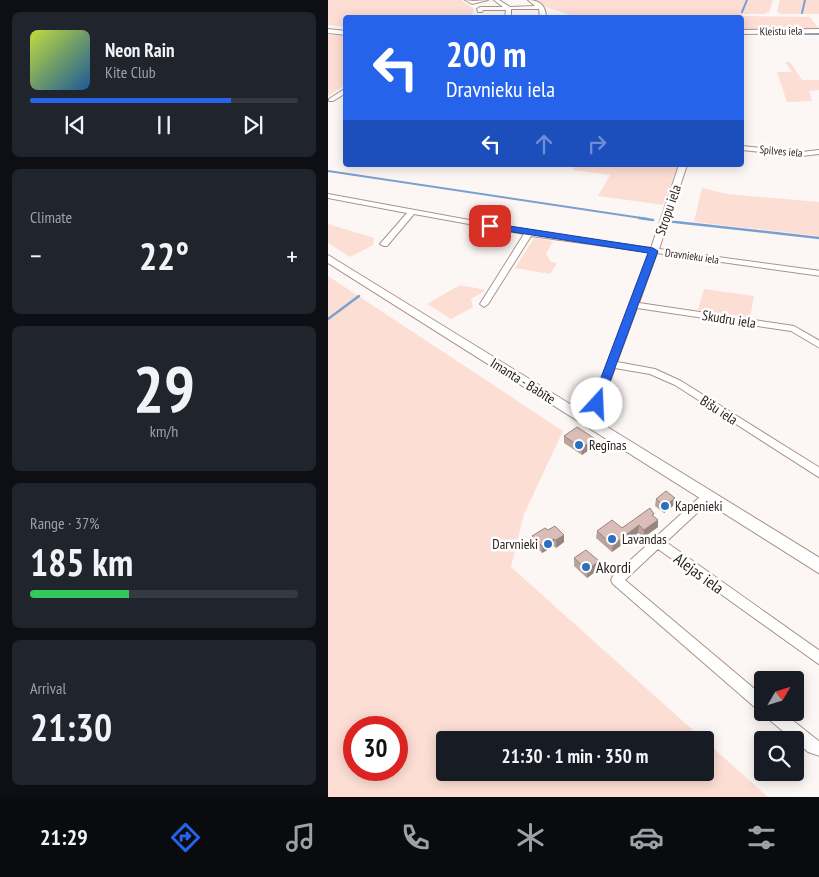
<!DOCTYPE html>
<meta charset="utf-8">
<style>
body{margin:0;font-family:"PT Sans Narrow",sans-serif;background:#20242c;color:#f1f3f6;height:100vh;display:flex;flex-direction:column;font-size:19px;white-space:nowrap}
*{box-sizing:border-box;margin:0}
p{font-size:16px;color:#9ea1a6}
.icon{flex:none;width:28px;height:28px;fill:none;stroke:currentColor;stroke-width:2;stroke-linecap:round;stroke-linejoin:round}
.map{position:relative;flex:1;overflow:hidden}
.details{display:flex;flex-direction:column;gap:12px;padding:12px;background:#0d0f14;width:328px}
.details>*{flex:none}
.top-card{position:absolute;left:15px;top:15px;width:401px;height:152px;border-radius:5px;box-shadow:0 2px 12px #0003;background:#2563eb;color:#fff;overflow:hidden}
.needle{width:32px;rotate:52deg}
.fabs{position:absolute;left:426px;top:671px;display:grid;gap:10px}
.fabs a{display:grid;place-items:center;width:50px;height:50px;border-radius:5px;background:#171b24;box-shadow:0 2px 12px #0003;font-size:25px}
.speed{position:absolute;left:15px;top:716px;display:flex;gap:10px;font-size:25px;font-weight:700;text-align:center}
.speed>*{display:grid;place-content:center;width:65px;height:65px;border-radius:50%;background:#171b24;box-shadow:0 2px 12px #0003;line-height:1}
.speed .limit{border:8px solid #d22;background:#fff;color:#111}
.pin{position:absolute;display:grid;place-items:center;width:42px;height:42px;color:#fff;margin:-21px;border-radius:10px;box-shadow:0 2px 8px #0006}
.me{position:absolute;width:55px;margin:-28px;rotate:20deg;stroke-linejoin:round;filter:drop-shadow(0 0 4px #0008)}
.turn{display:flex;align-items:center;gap:18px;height:105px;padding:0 20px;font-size:22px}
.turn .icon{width:65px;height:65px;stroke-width:2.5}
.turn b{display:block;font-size:35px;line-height:42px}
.lanes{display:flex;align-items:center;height:48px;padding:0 20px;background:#0003;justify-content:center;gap:25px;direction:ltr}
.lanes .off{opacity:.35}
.big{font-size:38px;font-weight:800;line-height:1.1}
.details .widget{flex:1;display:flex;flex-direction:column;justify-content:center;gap:8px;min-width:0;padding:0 18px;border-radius:8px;background:#20242c}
.details .dial{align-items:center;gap:0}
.dial b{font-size:65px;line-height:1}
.song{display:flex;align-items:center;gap:15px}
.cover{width:60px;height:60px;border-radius:8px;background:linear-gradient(135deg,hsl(70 70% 55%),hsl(210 70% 35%))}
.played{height:5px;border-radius:2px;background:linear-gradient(90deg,#2563eb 75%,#363941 75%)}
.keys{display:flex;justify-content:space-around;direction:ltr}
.heat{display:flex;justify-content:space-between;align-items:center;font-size:28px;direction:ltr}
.charge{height:8px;border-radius:4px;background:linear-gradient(90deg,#34c759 37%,#363941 0)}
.trip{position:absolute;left:108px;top:731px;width:278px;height:50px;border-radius:5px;background:#171b24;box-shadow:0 2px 12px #0003;font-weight:800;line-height:50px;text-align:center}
.tabs{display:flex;height:80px;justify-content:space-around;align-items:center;background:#090b0e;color:#9ea1a6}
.tabs .icon{width:35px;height:35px}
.tabs .current{color:#2563eb}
.tabs b{font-size:22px;color:#f1f3f6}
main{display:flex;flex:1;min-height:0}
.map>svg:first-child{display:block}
</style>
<main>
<section class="details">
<div class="widget">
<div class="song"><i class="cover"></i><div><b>Neon Rain</b><p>Kite Club</p></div></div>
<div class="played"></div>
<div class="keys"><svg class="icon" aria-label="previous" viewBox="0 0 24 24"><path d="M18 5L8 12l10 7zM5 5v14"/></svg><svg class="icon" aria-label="pause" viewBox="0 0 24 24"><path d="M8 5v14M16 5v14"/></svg><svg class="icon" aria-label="next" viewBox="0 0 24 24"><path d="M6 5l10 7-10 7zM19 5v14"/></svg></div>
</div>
<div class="widget"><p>Climate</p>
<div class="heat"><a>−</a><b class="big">22°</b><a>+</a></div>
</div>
<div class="widget dial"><b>29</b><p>km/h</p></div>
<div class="widget"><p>Range · 37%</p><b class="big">185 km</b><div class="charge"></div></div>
<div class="widget"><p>Arrival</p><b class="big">21:30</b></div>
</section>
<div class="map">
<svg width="492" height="797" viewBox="0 0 492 797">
<rect width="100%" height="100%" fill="#fcf6f5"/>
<path fill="#fdded4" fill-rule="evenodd" d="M0 0H133L146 9 143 17 18 18 17 27 0 25Z
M209 0H445L441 12 436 14H415L414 16 482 17 491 29 414 30V18L249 17 218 7Z
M452 0H491V14H452L449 12Z
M0 35 18 36 17 85 0 96Z
M457 62H462L474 80H491V90L481 91 484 101 459 102 449 72H464Z
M248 165H350L335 205 270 196 282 175 245 170Z
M374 188 399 194 491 202V236L366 222Z
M0 224 46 238 45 245 22 257 0 243Z
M206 238 225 241 218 254 223 262 229 263 222 274 187 268Z
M0 276 235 431 196 514 183 567 376 740H116V772H376V740L440 797H0ZM26 728H69V770H26Z
M132 285 158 290 143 299 145 307 123 319 99 304Z
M376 289 426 296 422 318 370 310Z"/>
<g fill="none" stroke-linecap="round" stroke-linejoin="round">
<path stroke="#7aa0d0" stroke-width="2" d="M414 12 419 0
M474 13 477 0
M467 34H492
M0 171 320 219"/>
<path stroke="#7aa0d0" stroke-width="2.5" d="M311 218 325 220
M338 221 492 238
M0 319 31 296"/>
<defs>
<path id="street" d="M137 0 145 1 160 0 144 4Z
M166 0H171L182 7 207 6 200 0C212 0 218 6 218 18H212L211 9H183V18H177L178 10H155L154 12H150L149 9 152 7H175Z
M18 88V93L5 101H1V99Z
M414 146 474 152 492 150V154L474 156 414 150Z
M351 165H359L331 249 492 271V276L329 253 311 303 466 326 492 341V348L463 331 309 308 289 362 327 369 353 381 492 468V478L347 385 322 374 287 368 272 409 259 421H251L250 419 263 407 321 252 203 236 160 304 156 307 152 304 196 234 86 214 59 246H56L52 244 79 213 0 198V194L201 231 323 248Z
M379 493 383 494 385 497 383 500 338 542 492 651V665L330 549 297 580 435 696V711L430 710 285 584 283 580 285 576 375 494Z
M436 712H454L492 742V756L480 752 438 717Z"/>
<path id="secondary" d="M0 29 18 31V35L0 33Z
M492 29V33L414 34V30Z
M0 255 492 558V574L0 263Z"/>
</defs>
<use href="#street" stroke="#ab928a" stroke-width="2"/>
<use href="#secondary" stroke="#ab928a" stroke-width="2"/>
<use href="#street" fill="#fff" fill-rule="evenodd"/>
<use href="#secondary" fill="#fff" fill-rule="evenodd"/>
</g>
<path fill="#baa39d" d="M236 436 266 446 254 455 236 443Z
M347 498 346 505 336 513 327 506 328 499Z
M326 516 330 527 316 537 310 533 284 552 268 538 269 531 294 528Z
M220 530 236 542 228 548 226 546 214 553 205 543 204 536Z
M246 558 271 569 259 578 246 566Z"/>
<path fill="#97857f" d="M266 438V446L254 455V448Z
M347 498 346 505 336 513 337 506Z
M330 520V527L316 537V530Z
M311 525 310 533 284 552 285 545Z
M236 535V542L228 548V540Z
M226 539V546L214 553V546Z
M271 561V569L259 578V570Z"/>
<path fill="#d8beb6" stroke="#97857f" d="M249 427 266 438 254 448 236 436Z
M338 491 347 498 337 506 328 499Z
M322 508 326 514 324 515 330 520 316 530 311 525 285 545 269 531 284 520 294 528Z
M227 526 236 535 228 540 226 539 214 546 204 536 217 528 220 530Z
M258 550 271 561 259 570 246 558Z"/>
<path fill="#2563eb" stroke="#184099" d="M162 223 325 248 330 251 273 406 269 408 263 404 320 253 159 228V224Z"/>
<g fill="#2970c1" stroke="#fff" stroke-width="2">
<circle cx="251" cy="445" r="5"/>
<circle cx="337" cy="506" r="5"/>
<circle cx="284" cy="539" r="5"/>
<circle cx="220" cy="544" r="5"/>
<circle cx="258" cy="567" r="5"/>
</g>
<g text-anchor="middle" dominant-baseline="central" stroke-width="5" stroke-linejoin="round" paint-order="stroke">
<g font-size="11" fill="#2c221f" stroke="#fff">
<text transform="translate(453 31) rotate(-1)">Kleistu iela</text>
<text transform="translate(453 151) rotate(5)">Spilves iela</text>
<text transform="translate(364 256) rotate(8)">Dravnieku iela</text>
</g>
<g font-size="14" fill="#2c221f" stroke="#fff">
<text transform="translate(340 210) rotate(-71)">Stropu iela</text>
<text transform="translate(401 319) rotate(9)">Skudru iela</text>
<text transform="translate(195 381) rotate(32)">Imanta - Babīte</text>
<text transform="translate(391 410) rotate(33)">Bišu iela</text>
</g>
<g font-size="14" fill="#2c221f" stroke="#fff" text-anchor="start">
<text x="261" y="445">Regīnas</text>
<text x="347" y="506">Kapenieki</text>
<text x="294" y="539">Lavandas</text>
<text x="210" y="544" text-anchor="end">Darvnieki</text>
</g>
<g font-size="16" fill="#2c221f" stroke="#fff" text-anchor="start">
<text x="268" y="567">Akordi</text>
</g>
<g font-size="16" fill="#2c221f" stroke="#fff">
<text transform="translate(371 573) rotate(36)">Alejas iela</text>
</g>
</g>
</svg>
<div class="fabs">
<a><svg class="needle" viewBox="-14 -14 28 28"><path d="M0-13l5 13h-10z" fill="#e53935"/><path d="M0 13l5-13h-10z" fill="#9ea1a6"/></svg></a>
<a><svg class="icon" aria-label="search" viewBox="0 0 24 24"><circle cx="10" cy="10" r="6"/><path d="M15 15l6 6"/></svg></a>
</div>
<div class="speed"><div class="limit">30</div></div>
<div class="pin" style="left:162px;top:226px;background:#d93025"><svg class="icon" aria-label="arrive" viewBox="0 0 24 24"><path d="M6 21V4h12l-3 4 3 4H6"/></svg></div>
<svg class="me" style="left:269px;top:404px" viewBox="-20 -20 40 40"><circle r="19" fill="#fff"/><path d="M0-13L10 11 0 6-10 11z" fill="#2563eb"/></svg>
<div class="trip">21:30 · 1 min · 350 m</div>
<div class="top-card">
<div class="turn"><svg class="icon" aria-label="left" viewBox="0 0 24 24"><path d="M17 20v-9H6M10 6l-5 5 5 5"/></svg><div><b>200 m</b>Dravnieku iela</div></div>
<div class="lanes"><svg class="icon" aria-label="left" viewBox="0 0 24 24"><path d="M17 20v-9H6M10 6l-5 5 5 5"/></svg><svg class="icon off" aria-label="ahead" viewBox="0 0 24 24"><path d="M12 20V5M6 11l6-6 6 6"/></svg><svg class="icon off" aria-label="right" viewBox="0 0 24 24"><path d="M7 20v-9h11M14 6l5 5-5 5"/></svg></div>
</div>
</div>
</main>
<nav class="tabs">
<b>21:29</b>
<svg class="icon current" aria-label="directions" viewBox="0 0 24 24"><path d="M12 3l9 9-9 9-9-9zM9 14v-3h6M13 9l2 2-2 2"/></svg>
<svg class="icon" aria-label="music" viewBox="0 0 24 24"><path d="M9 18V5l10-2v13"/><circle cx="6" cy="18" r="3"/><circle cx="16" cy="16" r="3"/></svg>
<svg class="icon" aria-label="phone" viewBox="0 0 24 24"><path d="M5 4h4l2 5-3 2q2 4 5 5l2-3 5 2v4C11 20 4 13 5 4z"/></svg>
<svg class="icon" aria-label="climate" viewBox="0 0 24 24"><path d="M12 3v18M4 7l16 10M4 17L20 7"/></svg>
<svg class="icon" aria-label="car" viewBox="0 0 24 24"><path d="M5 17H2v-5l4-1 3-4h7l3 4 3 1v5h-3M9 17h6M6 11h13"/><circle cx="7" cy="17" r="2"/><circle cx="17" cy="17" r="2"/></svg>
<svg class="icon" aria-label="filters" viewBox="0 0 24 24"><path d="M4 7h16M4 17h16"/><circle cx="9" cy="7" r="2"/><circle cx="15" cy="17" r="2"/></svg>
</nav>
